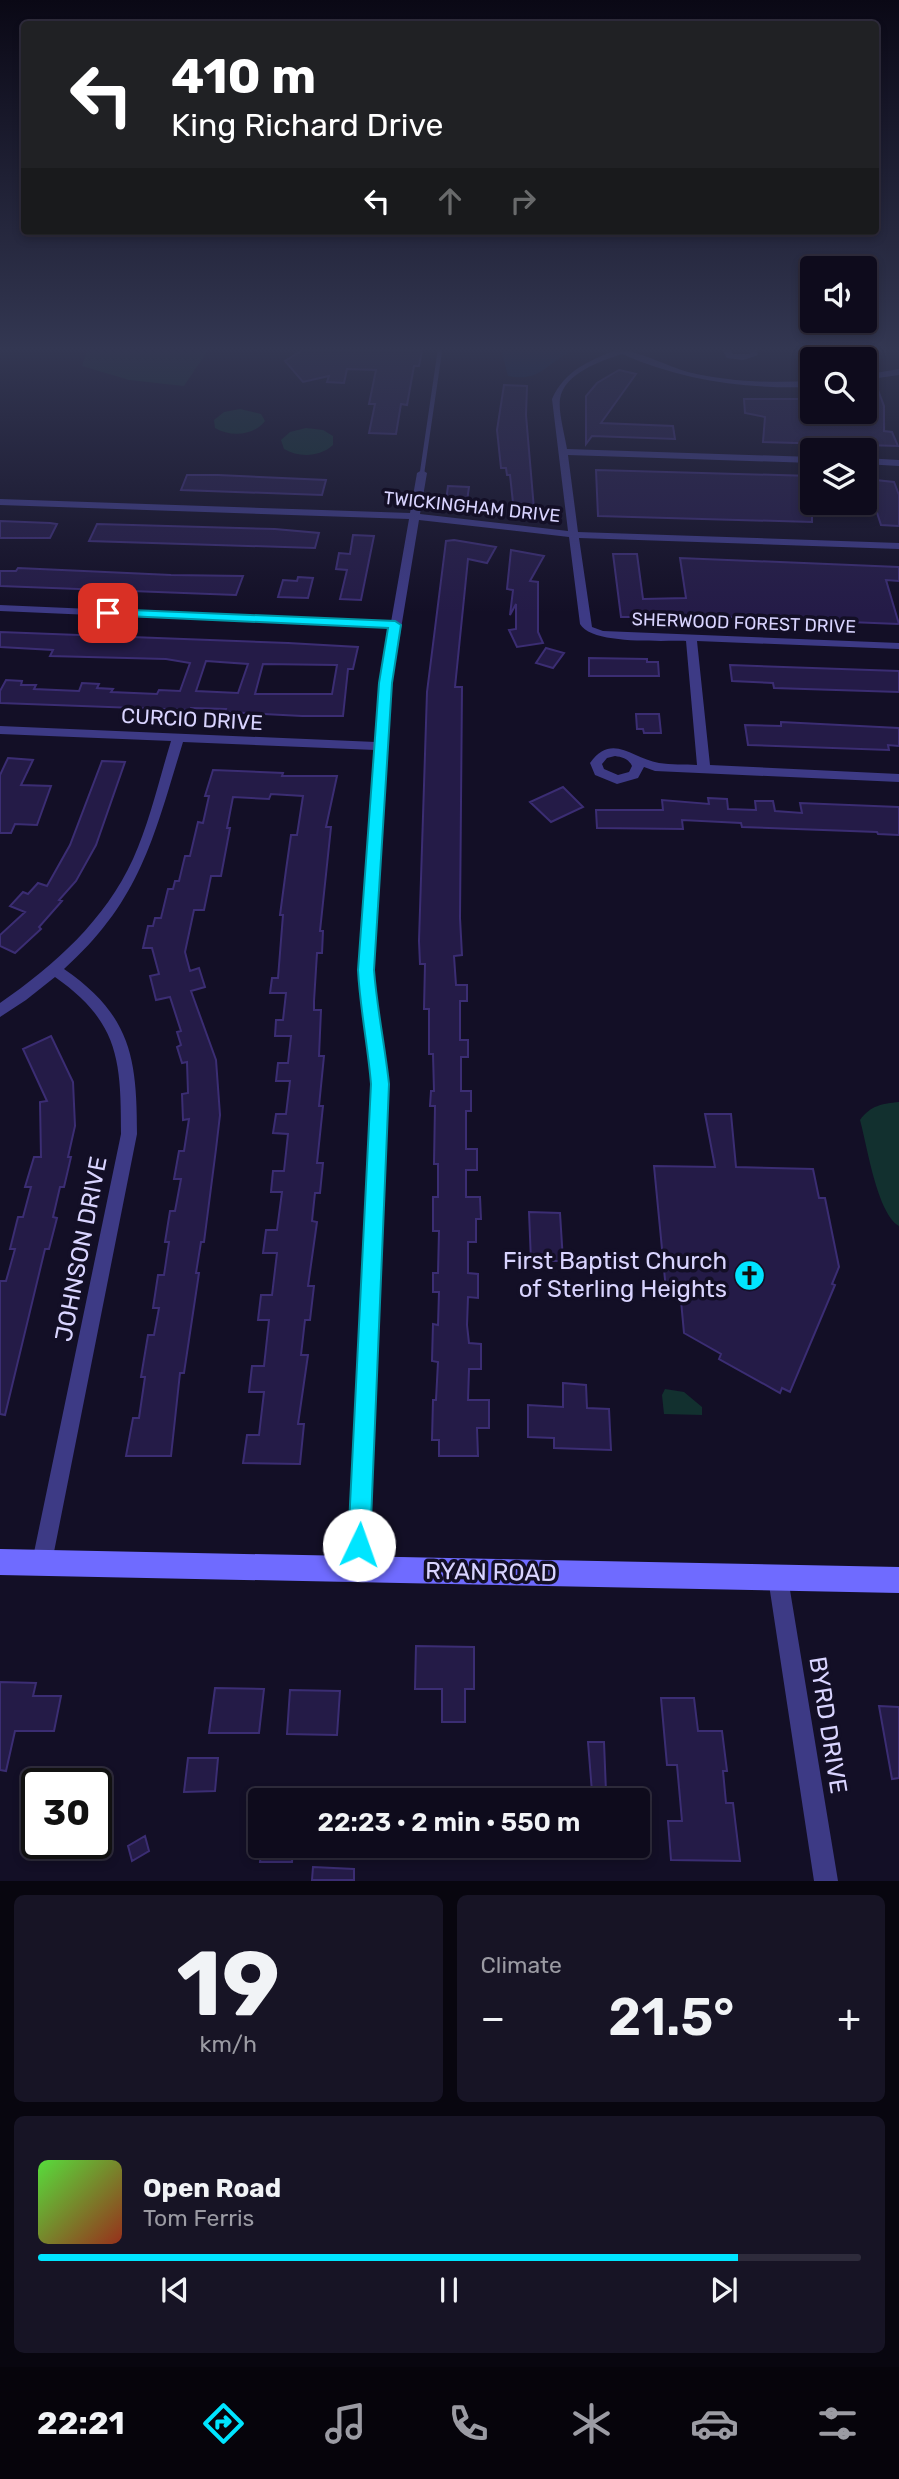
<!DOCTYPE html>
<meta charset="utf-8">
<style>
body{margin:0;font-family:Rubik,sans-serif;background:#171425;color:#f1f3f6;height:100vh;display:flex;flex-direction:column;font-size:26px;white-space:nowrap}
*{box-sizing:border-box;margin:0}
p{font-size:23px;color:#9b9ba3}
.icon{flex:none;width:38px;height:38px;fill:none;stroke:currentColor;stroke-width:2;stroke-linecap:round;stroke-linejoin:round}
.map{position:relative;height:1881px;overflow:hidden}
.details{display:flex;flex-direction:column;gap:14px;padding:14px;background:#08060f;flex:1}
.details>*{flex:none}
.hud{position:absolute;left:21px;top:21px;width:858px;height:214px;border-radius:7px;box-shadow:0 4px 10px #0003,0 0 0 2px #2e2b3b;background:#202124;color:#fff;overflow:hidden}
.controls{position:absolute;left:800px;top:256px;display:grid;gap:14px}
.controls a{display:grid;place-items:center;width:77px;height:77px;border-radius:7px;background:#0e0b1c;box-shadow:0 4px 10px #0003,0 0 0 2px #2e2b3b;font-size:35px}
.speed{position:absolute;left:21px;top:1768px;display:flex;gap:14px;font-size:35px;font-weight:700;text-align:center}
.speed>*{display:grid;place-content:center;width:91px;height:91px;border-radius:50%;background:#0e0b1c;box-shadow:0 4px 10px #0003,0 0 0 2px #2e2b3b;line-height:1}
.speed .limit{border:4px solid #111;border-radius:10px;background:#fff;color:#111}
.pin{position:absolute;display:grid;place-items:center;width:60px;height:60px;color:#fff;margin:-30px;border-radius:14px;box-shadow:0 4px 10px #0006}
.me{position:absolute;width:77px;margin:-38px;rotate:3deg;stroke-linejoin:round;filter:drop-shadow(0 0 5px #0008)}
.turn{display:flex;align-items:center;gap:24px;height:147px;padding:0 35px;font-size:32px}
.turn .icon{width:91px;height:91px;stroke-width:2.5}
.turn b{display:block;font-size:49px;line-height:60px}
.lanes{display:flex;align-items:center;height:66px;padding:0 35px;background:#0003;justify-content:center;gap:35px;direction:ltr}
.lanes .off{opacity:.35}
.big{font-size:52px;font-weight:600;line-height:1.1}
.details .widget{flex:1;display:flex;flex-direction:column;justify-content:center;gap:10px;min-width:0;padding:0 24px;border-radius:10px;background:#171425}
.details .dial{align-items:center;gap:0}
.dial b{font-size:91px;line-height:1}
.song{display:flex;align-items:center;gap:21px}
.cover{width:84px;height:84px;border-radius:10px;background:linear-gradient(135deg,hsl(110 70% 55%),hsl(10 70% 35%))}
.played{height:7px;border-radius:4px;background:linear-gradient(90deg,#00e5ff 85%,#2e2b3b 85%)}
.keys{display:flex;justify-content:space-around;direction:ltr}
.heat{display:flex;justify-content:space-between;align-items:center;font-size:38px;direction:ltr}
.details .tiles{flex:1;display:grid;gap:14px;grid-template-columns:1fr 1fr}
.widget:last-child{grid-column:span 2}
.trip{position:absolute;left:248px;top:1788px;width:402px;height:70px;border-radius:7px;background:#0e0b1c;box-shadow:0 4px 10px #0003,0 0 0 2px #2e2b3b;font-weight:600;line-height:70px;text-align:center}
.tabs{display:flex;height:112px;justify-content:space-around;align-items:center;background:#06040b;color:#9b9ba3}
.tabs .icon{width:49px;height:49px}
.tabs .selected{color:#00e5ff}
.tabs b{font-size:32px;color:#f1f3f6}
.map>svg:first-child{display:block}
</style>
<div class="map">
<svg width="899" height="1881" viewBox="0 0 899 1881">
<rect width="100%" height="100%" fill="#130f26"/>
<path fill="#12302f" d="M87 350H208L184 386 129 380 82 366Z
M240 409 261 414 265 421C254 436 230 437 215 428L214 420 224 412Z
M306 428 323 430 333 436V445C320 457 299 458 284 449L281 440 290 432Z
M899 1102V1226C877 1213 867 1145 860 1120 871 1105 882 1104 899 1102Z
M665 1389 684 1392 702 1407V1415L664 1414 662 1395Z"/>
<path fill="#0a1f44" d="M501 350H574C548 361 541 383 508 376Z"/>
<path fill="#241b47" stroke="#3b2d73" stroke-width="2" fill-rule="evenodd" d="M303 350H422L419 366H414L407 405 401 404 396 434 369 433 375 404H369L376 370 347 369 344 383 327 382 329 376 303 382 285 361Z
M619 370 636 374 601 423 673 426 675 439 592 436 586 444V396L597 383Z
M504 385 527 386 526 415 534 509 516 508 514 512 510 475H507L506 468H501L497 430Z
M878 390 884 406V431L892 432 898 446 763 442 765 417 745 413 744 399H812V411H864V392Z
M596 470 812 476V522L598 516Z
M187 475H218L326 480 322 495 181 490Z
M866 479 894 482 899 495V526L881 525Z
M448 486 469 487 467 501H446Z
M0 521 50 523 57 524 50 538H0Z
M97 524 275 529 319 533 315 548 89 541Z
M353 535 374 536 361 600 340 599 347 570 336 569 339 553 350 554Z
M454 540 496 547 487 563 468 559 455 687H462L460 918 462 955 454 956 456 985H467V1001H460V1040H468V1057H461V1091H471V1111H466V1149H477V1170H466V1197H480L481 1219H476V1242H468V1273L478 1274V1298L468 1297 467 1325 469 1343 481 1344V1369H469L468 1400H489V1428H477L478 1456H439V1440H432L433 1400H436L438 1362 432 1361 433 1324 438 1325 439 1292H433V1273H438L439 1231H433V1197H438V1164H434L435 1106H430L431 1091H434L433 1054H429V1009H424L425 964H420L419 941 427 692 446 541Z
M511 550 544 556 530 581 538 582V632L543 643 517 647 509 630 516 629V604L510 615 513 590 507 589Z
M613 554H637L643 599 686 598 680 558 899 567V581L886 580 899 624 654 614 655 617H621Z
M18 568 171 575 243 576 236 595 0 586V571H16Z
M298 577 313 578 308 598 278 597 283 580 297 581Z
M0 632 288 643 358 647 353 669H348L343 716H302L225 712 226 709 191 708 190 710 0 703V691L6 680 22 681 21 685H36L34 689 79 691 82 683 99 684 97 688 113 689 111 692 157 694 159 690 180 691 190 663 166 659 50 656 53 650 0 647ZM206 661 248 664 238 693 196 691ZM263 664 337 665 332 694H255Z
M546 648 564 653 553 668 536 663Z
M589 658 647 659V662H658L659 676H589Z
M730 665 899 671V692L774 688 773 683 732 681Z
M636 714H659L661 733H644L643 729H637Z
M781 722 899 728V746L888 745 889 750 748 745 745 725 781 726Z
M8 758 33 760 21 785 51 786 37 825 15 824 11 833H0V775Z
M102 761 125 762 96 845 76 881 59 900 62 901 39 927 41 929 15 953 0 946V935L25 912 10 906 23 892 28 894 38 883 47 886 70 845Z
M213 770 283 773 282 776H337L326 827H331L320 931H323L322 953H317L314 1001V1010H321L319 1056H324L319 1106H323L317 1163H323L320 1193H315L312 1221 317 1222 308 1286H314L310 1320H305L301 1355H308L298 1424H304L300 1464 243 1463 247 1435H259L264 1392H249L252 1366H264L269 1320H258L261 1295H272L277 1253H263L266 1230H277L282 1192H271L273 1171H284L288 1134 273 1133 276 1114H286L290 1081H276L278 1063H288L291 1036H275L276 1020H283L286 993H270L272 978H278L283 915H280L286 870 291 835H297L303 796 271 794 269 799 233 797 227 828H230L221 876H211L204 910H194L185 952 190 971 199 968 205 987 191 991 216 1060 220 1115 216 1149 204 1242H201L196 1273H199L184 1373H180L171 1456H126L133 1418H139L145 1377H141L148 1335H154L159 1308H153L158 1275H164L169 1242H165L170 1211H175L181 1179H174L179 1151H184L189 1119 183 1120 182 1094 188 1093 187 1062 182 1063 177 1047 181 1045 177 1032 181 1031 170 997 156 1000 150 976 159 974 152 948H143L148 926H153L155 918H161L168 889H173L175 881H179L185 856H190L198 822 203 823 209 796H205Z
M563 787 583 807 551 822 530 802Z
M708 798 727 799 728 809 756 810 755 801H773L775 811 802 813 800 803 899 807V835L878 834 877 832 742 827 741 823 682 820 683 829 597 828 596 810H663L662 800 709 804Z
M51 1036 73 1082 75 1126 68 1157H71L64 1187H60L53 1217 57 1218 49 1249H45L5 1415 0 1414V1281H6L15 1249H10L18 1217H23L31 1187H25L34 1157H41L40 1102 47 1101 23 1049Z
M705 1114H731L736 1167 813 1169 819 1198H825L839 1267 832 1284 835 1285 790 1392 782 1388 780 1393 719 1359 721 1354 684 1333 680 1290H666L654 1166 715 1167Z
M529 1212 560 1213 563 1261H531Z
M563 1383 586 1385 587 1408 609 1409 611 1450 554 1448V1438L528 1437V1405L563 1407Z
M416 1646 474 1647V1689H465V1722H442V1689H415Z
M0 1682 36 1683 33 1696H61L54 1731H15L6 1771 0 1770Z
M215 1688 264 1689 259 1733H209Z
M290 1690 340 1691 337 1735 287 1734Z
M661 1698H694L698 1731H722L727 1771H723L726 1803H733L740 1861 671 1860 668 1821H682L677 1765H667Z
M879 1706 899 1707V1778L892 1779Z
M588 1742H604L606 1792H592Z
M188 1758H218L215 1791 184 1792Z
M145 1836 149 1851 132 1861 128 1846Z
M262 1846H293L292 1862H260Z
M313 1867 354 1869V1880H312Z"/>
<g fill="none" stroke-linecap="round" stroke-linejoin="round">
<path stroke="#3d3a85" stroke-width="4.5" d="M422 473 440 350"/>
<path fill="#3d3a85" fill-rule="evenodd" d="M616 350C635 349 667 366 688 372 729 382 770 383 812 381V387C746 389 683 381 622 354 601 361 564 373 560 399 558 411 565 436 567 449L812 457V463L568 455 578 532 899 543V549L579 538 592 627 603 631 899 643V649L697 641 710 765 899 774V782L655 771 644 767 638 778 617 784 595 775 590 763C612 732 633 759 659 763 671 765 685 764 697 765L686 641C662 640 592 645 580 624L569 537 419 520 392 683 373 970 388 1084 368 1569 365 1576 358 1579 351 1576 348 1569 372 1084 359 970 375 750 183 742C154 836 141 900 64 969 131 1015 137 1058 137 1134L52 1562 49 1569 42 1572 35 1569 32 1562 121 1134C121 1060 119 1022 55 977L26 1000 0 1017V1003C55 965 105 920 133 859 150 821 159 780 171 741L0 734V726L376 742 380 683 390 628 0 611V605L391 622 409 519 0 505V499L410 513 417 473 422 470 427 473 420 514 568 531 552 399C565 370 589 361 616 350ZM615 756C622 757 629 759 632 766L629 772 618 775 604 769 602 764 607 758Z
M722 350H730L733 354H750L749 350H757L758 355 743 360 727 358Z
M899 369V375L864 380V375Z
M864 458 899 460V466L864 464Z
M778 1568 785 1571 788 1578 838 1881H814L768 1578 771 1571Z"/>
<path fill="#6f6bff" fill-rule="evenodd" d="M0 1549 899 1567V1593L0 1575Z"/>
</g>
<linearGradient id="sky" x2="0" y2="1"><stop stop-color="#0a0815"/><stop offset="0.57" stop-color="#333752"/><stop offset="1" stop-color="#333752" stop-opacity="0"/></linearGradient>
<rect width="899" height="613" fill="url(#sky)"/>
<path fill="#00e5ff" stroke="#0095a6" stroke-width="2" d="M108 609 395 621 401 625 392 683 374 970C377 1009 385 1046 389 1084L370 1545 367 1553 359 1556 351 1553 348 1545 371 1084C368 1046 360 1009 358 970L379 683 388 628 104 615V610Z"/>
<defs>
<symbol id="church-disc" viewBox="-11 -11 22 22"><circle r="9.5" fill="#00e5ff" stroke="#130f26"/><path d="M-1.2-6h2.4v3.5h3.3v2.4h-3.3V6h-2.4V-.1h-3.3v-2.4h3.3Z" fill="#111"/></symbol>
</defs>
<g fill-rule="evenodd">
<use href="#church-disc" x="732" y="1258" width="35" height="35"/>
</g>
<g text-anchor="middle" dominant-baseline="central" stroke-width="7" stroke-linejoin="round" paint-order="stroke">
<g font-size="18" fill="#d9d4ff" stroke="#130f26">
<text transform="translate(472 507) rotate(6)">TWICKINGHAM DRIVE</text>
<text transform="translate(744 623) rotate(2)">SHERWOOD FOREST DRIVE</text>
</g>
<g font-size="21" fill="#d9d4ff" stroke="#130f26">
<text transform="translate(192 719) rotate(3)">CURCIO DRIVE</text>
</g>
<g font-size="24" fill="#d9d4ff" stroke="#130f26">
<text transform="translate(81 1249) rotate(-79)">JOHNSON DRIVE</text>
<text transform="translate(491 1572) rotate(1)">RYAN ROAD</text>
<text transform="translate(828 1725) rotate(81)">BYRD DRIVE</text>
</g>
<g font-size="24" fill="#d9d4ff" stroke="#130f26" text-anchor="end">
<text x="727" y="1261">First Baptist Church<tspan x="727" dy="28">of Sterling Heights</tspan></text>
</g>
</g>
</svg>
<div class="controls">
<a><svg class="icon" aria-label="sound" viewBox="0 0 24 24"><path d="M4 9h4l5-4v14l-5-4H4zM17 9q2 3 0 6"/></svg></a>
<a><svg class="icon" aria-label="search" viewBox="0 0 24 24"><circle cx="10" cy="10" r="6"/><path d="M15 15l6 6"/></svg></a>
<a><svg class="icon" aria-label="layers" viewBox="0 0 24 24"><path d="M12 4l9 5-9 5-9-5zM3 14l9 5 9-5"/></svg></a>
</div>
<div class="speed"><div class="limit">30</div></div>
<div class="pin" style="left:108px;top:613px;background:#d93025"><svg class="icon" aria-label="arrive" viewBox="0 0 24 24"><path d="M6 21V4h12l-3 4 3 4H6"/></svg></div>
<svg class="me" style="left:359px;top:1545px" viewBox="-20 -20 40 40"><circle r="19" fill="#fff"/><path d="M0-13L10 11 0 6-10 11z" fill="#00e5ff"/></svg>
<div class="trip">22:23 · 2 min · 550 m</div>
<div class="hud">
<div class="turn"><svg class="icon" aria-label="left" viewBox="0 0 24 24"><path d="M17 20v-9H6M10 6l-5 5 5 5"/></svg><div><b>410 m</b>King Richard Drive</div></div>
<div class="lanes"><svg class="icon" aria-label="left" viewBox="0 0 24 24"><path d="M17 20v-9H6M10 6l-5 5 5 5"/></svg><svg class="icon off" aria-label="ahead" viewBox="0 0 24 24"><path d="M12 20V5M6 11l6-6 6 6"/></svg><svg class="icon off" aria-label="right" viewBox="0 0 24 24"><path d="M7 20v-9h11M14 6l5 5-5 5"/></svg></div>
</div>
</div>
<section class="details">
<div class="tiles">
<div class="widget dial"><b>19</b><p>km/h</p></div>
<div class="widget"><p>Climate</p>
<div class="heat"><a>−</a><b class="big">21.5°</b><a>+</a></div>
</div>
<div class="widget">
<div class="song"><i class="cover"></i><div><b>Open Road</b><p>Tom Ferris</p></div></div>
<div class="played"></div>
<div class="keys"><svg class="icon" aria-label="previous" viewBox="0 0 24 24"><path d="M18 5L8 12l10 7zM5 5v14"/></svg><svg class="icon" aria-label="pause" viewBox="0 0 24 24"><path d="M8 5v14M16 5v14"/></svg><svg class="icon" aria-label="next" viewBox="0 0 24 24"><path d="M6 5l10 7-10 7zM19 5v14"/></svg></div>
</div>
</div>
</section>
<nav class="tabs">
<b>22:21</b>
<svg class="icon selected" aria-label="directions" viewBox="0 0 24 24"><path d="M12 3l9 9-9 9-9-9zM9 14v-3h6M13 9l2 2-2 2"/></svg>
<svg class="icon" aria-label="music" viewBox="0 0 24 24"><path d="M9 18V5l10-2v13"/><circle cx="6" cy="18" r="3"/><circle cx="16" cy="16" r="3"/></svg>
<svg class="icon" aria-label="phone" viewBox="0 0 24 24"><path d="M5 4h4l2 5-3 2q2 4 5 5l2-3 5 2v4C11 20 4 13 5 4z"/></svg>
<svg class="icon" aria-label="climate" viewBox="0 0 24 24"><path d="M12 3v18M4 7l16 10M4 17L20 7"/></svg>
<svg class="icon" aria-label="car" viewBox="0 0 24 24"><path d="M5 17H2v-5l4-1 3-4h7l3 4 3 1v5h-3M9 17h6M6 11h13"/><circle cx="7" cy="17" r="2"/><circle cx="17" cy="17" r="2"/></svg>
<svg class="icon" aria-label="filters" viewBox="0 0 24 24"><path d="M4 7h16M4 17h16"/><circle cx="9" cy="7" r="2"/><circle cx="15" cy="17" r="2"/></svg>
</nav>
